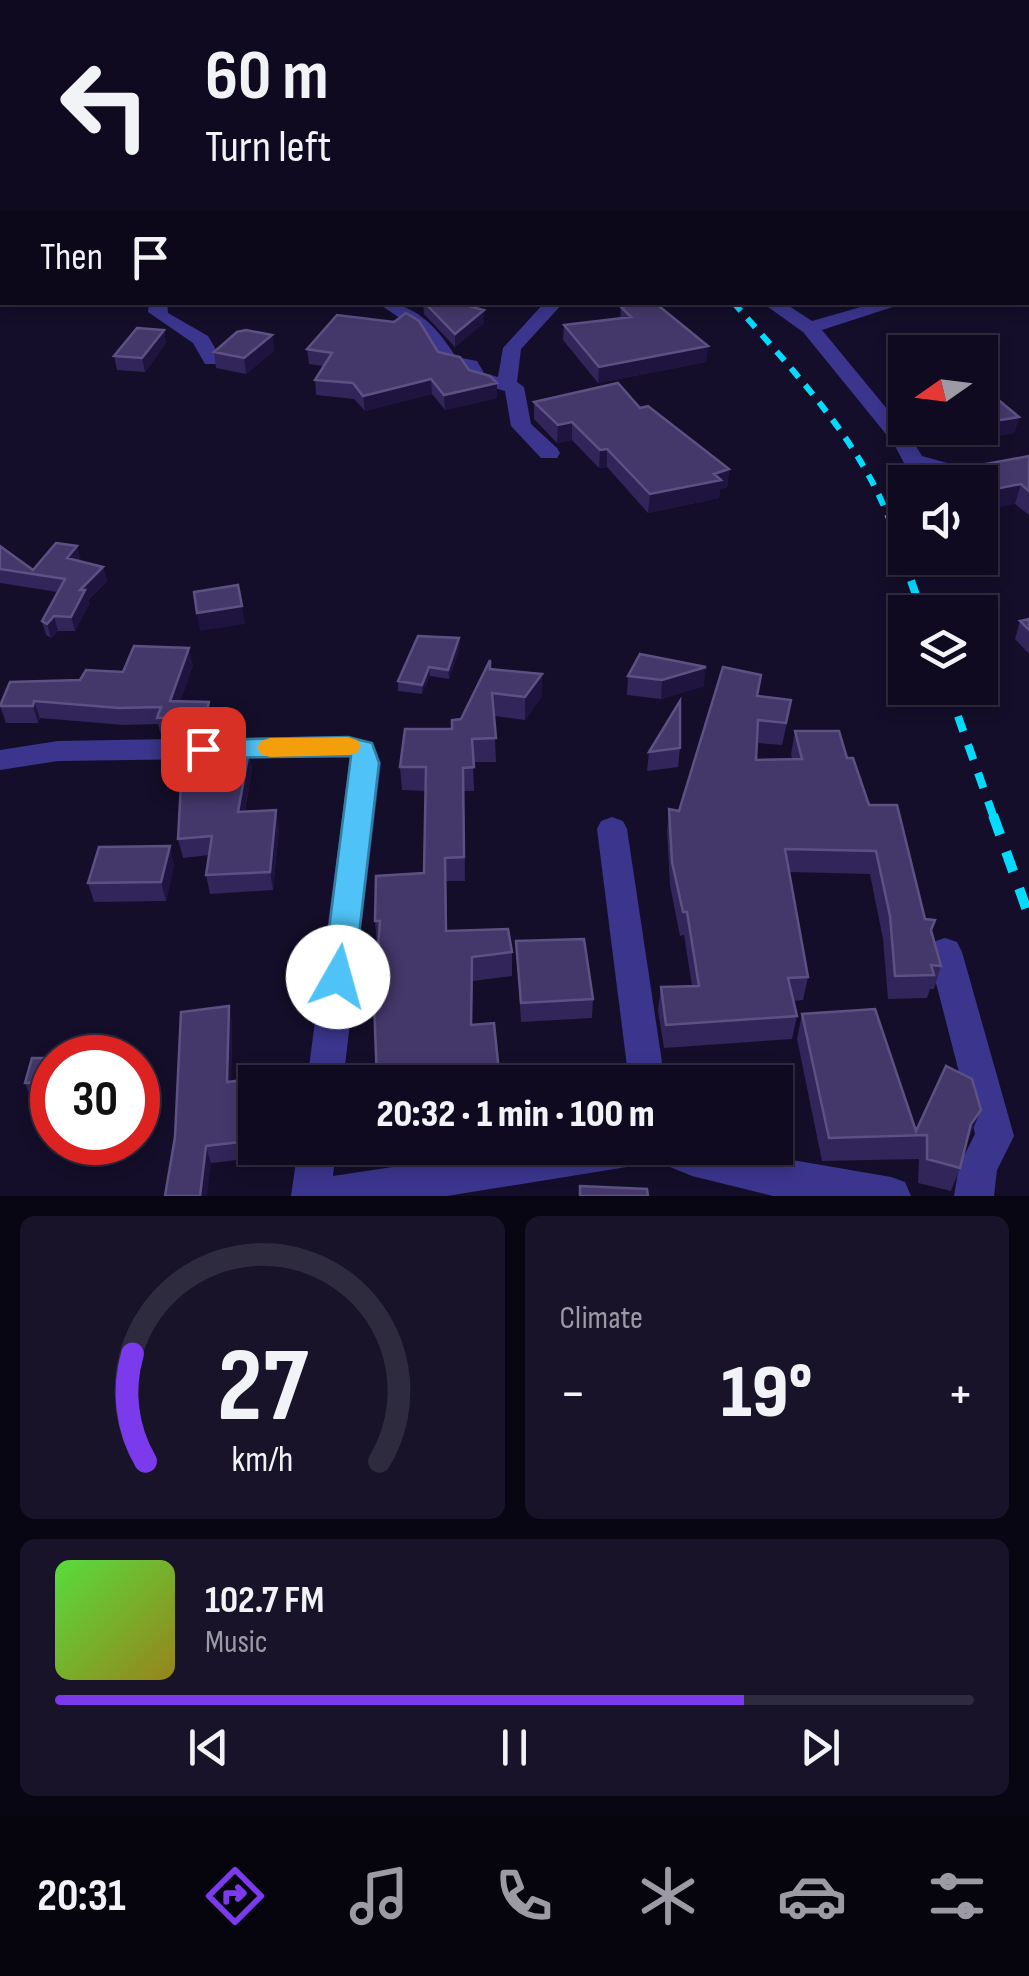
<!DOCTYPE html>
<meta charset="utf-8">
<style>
body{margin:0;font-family:"Sofia Sans Condensed",sans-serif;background:#181329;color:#f1f3f6;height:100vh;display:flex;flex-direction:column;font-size:38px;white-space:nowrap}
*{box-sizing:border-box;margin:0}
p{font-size:32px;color:#9b9aa5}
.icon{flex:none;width:55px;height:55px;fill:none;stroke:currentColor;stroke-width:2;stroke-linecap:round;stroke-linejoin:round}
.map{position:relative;height:1196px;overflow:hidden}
.drawer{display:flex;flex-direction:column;gap:20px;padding:20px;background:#080612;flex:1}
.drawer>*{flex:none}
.hud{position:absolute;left:0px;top:0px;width:1030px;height:305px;box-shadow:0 5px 15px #0003,0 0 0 2px #2f2b3e;background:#0f0a20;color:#f1f3f6;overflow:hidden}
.needle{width:65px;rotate:256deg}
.fabs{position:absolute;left:888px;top:335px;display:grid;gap:20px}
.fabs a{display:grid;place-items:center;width:110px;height:110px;border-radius:0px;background:#0f0a20;box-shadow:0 5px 15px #0003,0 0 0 2px #2f2b3e;font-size:50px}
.speed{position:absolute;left:30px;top:1035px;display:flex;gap:20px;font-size:50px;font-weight:700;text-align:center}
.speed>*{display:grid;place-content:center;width:130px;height:130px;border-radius:50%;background:#0f0a20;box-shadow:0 5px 15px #0003,0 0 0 2px #2f2b3e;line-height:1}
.speed .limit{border:15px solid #d22;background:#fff;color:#111}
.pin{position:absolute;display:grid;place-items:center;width:85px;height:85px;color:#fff;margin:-42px;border-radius:20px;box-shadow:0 5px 15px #0006}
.me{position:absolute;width:110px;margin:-55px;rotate:7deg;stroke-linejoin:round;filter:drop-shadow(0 0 8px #0008)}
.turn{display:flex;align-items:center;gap:35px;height:210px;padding:0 40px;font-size:45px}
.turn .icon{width:130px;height:130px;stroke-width:2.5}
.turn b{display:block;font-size:70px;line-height:85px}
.then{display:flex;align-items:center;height:95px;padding:0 40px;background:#0003;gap:20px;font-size:38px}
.big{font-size:75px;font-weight:800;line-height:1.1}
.drawer .widget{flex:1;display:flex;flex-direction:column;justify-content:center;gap:15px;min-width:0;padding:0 35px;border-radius:15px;background:#181329}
.drawer .dial{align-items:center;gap:0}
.dial svg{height:260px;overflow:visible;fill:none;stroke:#2f2b3e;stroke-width:7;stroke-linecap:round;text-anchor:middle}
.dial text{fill:#f1f3f6;stroke:none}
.song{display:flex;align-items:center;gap:30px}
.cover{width:120px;height:120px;border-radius:15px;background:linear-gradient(135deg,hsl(110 70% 55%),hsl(50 70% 35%))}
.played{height:10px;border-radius:5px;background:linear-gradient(90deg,#7c3aed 75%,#2f2b3e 75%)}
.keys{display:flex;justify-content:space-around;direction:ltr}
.heat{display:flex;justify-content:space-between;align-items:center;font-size:55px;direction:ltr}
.drawer .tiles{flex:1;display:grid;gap:20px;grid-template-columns:1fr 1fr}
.widget:last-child{grid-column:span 2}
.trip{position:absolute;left:238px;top:1065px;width:555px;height:100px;border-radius:0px;background:#0f0a20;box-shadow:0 5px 15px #0003,0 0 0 2px #2f2b3e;font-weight:800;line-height:100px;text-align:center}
.menu{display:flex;height:160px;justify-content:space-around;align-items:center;background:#06040d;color:#9b9aa5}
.menu .icon{width:70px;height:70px}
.menu .current{color:#7c3aed}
.menu b{font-size:45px;color:#f1f3f6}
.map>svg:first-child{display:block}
</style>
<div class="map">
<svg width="1029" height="1196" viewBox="0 0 1029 1196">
<rect width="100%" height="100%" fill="#140e2a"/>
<path fill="#103535" d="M0 0H751L762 2H2V22Z"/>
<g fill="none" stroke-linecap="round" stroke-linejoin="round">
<path fill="#051c4c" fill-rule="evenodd" d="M480 0H502L503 2H481Z"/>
<path fill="#3c358e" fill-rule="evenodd" d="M204 0H232L233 2H206Z
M0 24H2V31H0Z
M0 54 2 55V61L0 62Z
M1028 254H1029V264H1028Z
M0 289H2V299H0Z
M149 302H167L168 313 208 336 222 360 219 364H205L193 343 148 312Z
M376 302C415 302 436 326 456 357L477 361 484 373 498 377 503 348 545 302H564L521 349 517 382 524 387 531 424 557 448 560 453 557 458H541L511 426 505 391 470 381 463 369 442 365 422 333Z
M761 302H783L812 321 878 302H908L822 330 911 438 922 456 972 470 1029 456V470L966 482 905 465 894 444 803 332Z
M348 736 373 743 381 763 343 1082H307L350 757 58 761 0 770V750L58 741Z
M612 817 623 821 627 829 665 1082H629L597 829 601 821Z
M945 938 957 942 962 952 1014 1136 997 1170 994 1196H954L959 1166 975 1134 928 952 933 942Z
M298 1148H336L333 1176 518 1148H722L891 1177 905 1182 911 1196H773L692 1176 648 1158 633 1166 447 1196H291Z"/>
<path stroke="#03dbff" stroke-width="6" stroke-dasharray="12 10" stroke-linecap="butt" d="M733 302C792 370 862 441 892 527"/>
<path stroke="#03dbff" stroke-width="8" stroke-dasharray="16 14" stroke-linecap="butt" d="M891 524 922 612
M948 688 994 818"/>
<path stroke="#03dbff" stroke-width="10" stroke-dasharray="21 18" stroke-linecap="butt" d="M993 815 1029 916"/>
</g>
<path fill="#322559" d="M706 0H787L783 2H706Z
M423 302H453L484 310V323L455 347 424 314Z
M621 307 706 362 598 383 563 340 564 325 620 318Z
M164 330 166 343 145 372 117 370 114 356Z
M272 335 274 351 246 374 216 368 214 352Z
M307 349 438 352 497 383V398L445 410 432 394 365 411 354 399 316 395 315 380 323 366 309 364Z
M980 394 1019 417 1014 433 978 439 965 428H980Z
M534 402 640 408 729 469 727 487 720 489 719 498 648 513 607 467 599 468 572 440 557 443 534 419Z
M1029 456V515L1015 504 980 482H935L937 473Z
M0 546 33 570 81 560 79 561 103 567 107 581 88 600 89 604 75 631H58L51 638 46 635 42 621 58 592 0 583Z
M1029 619V654L1015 639 1020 621Z
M460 647 449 679 430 676 422 694 398 691V681Z
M193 665 180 701 209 702 213 719 208 735H161L158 724 124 725 40 718 38 723H6L0 706 80 680 123 672Z
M490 669 542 674V696L525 720 494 716 496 762H473L474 791H464L465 881H446L447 931 512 952V976L473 981 472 1025 500 1082 377 945 375 921 424 873 426 791 402 790 400 767 452 729 461 719Z
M628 676 704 686 661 699 627 695Z
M757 696 787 722 782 745 757 743 756 760 792 759 791 754 795 731 847 758 932 931 941 966 934 989H930L927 998 888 999 883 939 870 874 789 872 808 977 803 1000 793 1001 797 1016 792 1039 664 1048 658 1010 661 987 692 986 684 935 680 936 670 885 667 832 669 809 679 811Z
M680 748 678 767 647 771 649 752Z
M249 751 252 770 245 811 279 828 273 890 210 894 206 875 209 855 183 858 178 839Z
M174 865 166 901 94 902 88 883Z
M516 941 593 999 592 1018 521 1022Z
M229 1006 232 1023 231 1082 252 1079 255 1094 254 1158 211 1163 165 1196Z
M802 1014 916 1131 981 1110 967 1139 960 1168 951 1191 918 1183 919 1159 822 1161 797 1039Z
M52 1058V1101L33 1102 25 1083Z"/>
<path fill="#1e143f" d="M484 310V323L455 347V334Z
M164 330 166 343 145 372 142 358Z
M272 335 274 351 246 374 244 358Z
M708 346 706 362 598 383 599 367Z
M431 379 432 394 365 411 363 396Z
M497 383V398L445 410 444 395Z
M1019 417 1014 433 978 439 982 423Z
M572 422V440L557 443 558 425Z
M607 449V467L599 468 600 450Z
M729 469 727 487 720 489 719 498 648 513 650 494Z
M1021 484 1015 504 980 511V492Z
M77 546 81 560 71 572 67 558Z
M103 567 107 581 88 600 89 604 75 631 71 617 80 590Z
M242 606 245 624 200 631 197 613Z
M54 616 58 631 51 638 47 624Z
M459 638 460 647 449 679 448 670Z
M189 648 193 665 174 718 170 701Z
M429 667 430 676 422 694V685Z
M706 667 704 686 661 699 662 680Z
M542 674V696L525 720V697Z
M34 701 40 718 38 723 33 706Z
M209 702 213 719 208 735 205 717Z
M249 751 252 770 241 830 238 812Z
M276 810 279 828 273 890 270 872Z
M170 846 174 865 166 901 161 882Z
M229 1006 232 1023 231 1099 227 1082Z
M252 1079 255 1094 254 1158 250 1141Z
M981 1110 971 1134 961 1148 971 1124Z
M206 1146 211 1163 207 1196H200Z"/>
<path fill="#44386b" stroke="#5c5182" stroke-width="2.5" d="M729 0H779L775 2H742Z
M2 63V162L0 164V67L2 68Z
M2 218V237H0V219Z
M424 302H453L484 310 455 334Z
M648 302H654L708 346 599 367 564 325 631 317 621 307Z
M406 313 419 321 438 352 460 357 469 370 490 376 497 383 444 395 431 379 363 396 353 383 315 380 332 353 307 349 337 315 394 322Z
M137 328 164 330 142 358 114 356Z
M246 330 272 335 244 358 214 352 237 332Z
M618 383 640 408 648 406 729 469 714 474 721 480 650 494 607 449 600 450 572 422 558 425 534 402Z
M990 393 1019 417 982 423 980 421V394Z
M1029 456V491L1021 484 980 492V482H947L937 473Z
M56 543 77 546 67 558 103 567 80 590H85L71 617 54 616 47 624 42 621 65 579 0 569V546L33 570Z
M238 585 242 606 197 613 194 592Z
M1029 619V630L1020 621Z
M418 636 459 638 448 670 429 667 422 685 398 681Z
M134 646 189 648 170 701 209 702 205 717 157 718 161 707 119 708 34 701 33 706H0L10 682 80 680 86 670 123 672Z
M640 654 706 667 662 680 628 676Z
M490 660V669L542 674 525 697 492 693 496 738 472 739 474 767 463 768 464 857 445 858 446 931 508 929 512 952 472 957 471 1025 494 1023 500 1082H377L374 1001 380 921H375L376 876 424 873 426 767H400L405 729H452V720L461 719Z
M723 667 761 675 757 696 791 700 786 723 758 720 756 760 802 759 795 731H839L847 758H853L869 805H897L925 919 935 920 931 930 941 966 931 965 934 975 895 976 890 916 876 851 785 849 808 977 788 978 797 1016 666 1025 661 987 699 986 687 912H683L672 862 669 809 679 811Z
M680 701V748L649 752Z
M249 751 238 812 276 810 270 872 206 875 212 836 178 839 181 784 188 753Z
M170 846 161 882 88 883 99 847Z
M584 939 593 999 521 1003 516 941Z
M229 1006 227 1082 252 1079 250 1141 206 1146 200 1196H165L175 1137 181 1012Z
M875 1009 916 1131 946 1066 972 1079 981 1110 971 1124 960 1168 927 1159V1135L829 1138 802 1014Z
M114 1055 113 1058H54Z
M32 1058H52V1082L25 1083Z
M580 1186 647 1189 648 1196H580Z"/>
<path fill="#4fc3f7" stroke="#337fa1" stroke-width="2.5" d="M348 737 372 743 379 763 354 977 350 986 338 990 327 986 323 977 351 756 203 758 194 755 190 749 194 742 203 740Z"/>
<path fill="#f59e0b" d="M348 737 357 740 361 746 357 753 348 755 270 757 261 754 257 748 261 741 270 738Z"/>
</svg>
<div class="fabs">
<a><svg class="needle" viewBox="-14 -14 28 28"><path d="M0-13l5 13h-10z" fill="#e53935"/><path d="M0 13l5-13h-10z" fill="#9b9aa5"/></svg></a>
<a><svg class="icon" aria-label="sound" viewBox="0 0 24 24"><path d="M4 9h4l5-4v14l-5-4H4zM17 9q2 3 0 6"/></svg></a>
<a><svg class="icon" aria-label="layers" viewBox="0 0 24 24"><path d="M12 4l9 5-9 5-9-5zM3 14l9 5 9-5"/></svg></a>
</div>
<div class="speed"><div class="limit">30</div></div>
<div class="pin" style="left:203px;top:749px;background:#d93025"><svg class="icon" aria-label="arrive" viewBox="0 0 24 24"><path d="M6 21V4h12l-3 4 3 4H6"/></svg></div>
<svg class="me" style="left:338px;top:977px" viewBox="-20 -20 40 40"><circle r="19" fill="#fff"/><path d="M0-13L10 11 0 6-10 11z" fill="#4fc3f7"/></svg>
<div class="trip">20:32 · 1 min · 100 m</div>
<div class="hud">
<div class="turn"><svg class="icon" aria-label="left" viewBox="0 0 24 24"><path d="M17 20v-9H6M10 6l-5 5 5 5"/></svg><div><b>60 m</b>Turn left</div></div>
<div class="then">Then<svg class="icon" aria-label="arrive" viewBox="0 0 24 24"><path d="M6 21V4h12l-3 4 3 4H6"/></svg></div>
</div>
</div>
<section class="drawer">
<div class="tiles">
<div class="widget dial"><svg viewBox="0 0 100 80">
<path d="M14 69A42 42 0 1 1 86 69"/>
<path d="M14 69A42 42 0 0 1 10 36" stroke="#7c3aed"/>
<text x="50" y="56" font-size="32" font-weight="700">27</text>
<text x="50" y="72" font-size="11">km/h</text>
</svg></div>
<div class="widget"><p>Climate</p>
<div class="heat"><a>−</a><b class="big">19°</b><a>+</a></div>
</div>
<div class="widget">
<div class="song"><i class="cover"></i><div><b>102.7 FM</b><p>Music</p></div></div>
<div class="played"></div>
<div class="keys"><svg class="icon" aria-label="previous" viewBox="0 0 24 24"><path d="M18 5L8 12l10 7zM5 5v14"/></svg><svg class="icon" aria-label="pause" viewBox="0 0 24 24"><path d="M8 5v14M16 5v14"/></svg><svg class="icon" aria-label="next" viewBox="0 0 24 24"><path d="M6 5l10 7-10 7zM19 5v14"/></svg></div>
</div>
</div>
</section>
<nav class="menu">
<b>20:31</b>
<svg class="icon current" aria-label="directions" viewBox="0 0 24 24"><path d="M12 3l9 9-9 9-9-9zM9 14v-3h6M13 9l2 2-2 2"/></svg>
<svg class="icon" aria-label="music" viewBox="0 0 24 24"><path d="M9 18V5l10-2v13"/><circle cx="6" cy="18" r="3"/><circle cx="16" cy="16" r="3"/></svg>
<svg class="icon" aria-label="phone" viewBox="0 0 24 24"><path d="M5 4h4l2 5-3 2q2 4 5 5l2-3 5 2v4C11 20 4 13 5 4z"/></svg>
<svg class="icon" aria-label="climate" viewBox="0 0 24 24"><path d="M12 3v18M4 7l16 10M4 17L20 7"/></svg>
<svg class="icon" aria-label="car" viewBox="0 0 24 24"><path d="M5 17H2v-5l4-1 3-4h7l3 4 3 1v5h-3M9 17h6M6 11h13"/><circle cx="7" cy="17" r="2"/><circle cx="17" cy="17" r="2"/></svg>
<svg class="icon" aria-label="filters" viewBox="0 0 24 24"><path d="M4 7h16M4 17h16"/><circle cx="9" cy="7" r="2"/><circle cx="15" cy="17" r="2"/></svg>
</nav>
